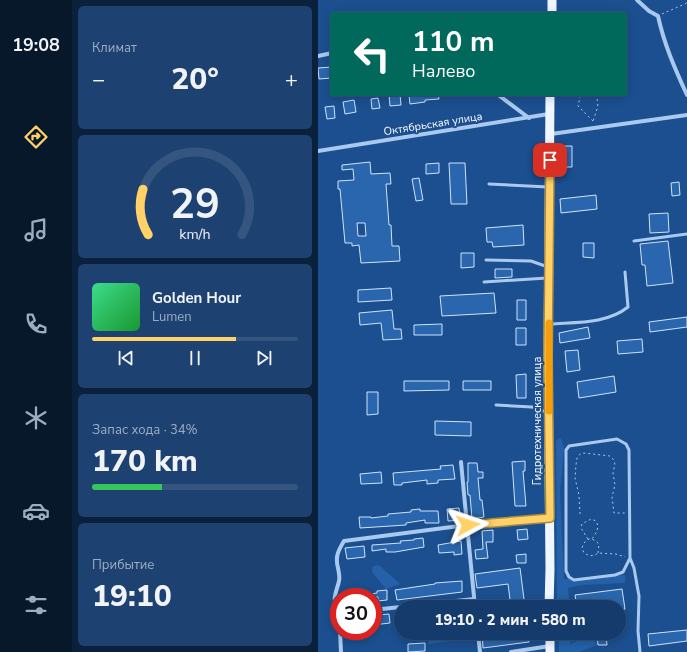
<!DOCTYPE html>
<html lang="ru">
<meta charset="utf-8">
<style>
body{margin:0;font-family:"Nunito Sans",sans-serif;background:#1d4271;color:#f1f3f6;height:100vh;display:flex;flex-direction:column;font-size:15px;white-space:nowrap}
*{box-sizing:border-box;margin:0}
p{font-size:13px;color:#9dadc1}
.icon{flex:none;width:22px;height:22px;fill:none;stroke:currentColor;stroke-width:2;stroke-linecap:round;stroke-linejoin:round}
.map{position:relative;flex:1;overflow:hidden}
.side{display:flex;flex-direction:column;gap:6px;padding:6px;background:#0b203b;width:246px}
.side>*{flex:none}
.top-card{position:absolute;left:12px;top:12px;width:297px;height:84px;border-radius:4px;box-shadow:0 2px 10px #0003,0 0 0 1px #33557e;background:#00695c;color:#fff;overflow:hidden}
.speed{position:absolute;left:12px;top:588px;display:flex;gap:8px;font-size:20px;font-weight:700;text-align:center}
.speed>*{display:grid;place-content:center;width:52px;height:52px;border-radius:50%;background:#143b6b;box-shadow:0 2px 10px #0003,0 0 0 1px #33557e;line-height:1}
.speed .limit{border:6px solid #d22;background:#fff;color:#111}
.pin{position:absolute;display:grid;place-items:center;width:34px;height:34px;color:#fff;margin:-17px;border-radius:8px;box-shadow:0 2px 6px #0006}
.me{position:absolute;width:44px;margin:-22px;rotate:85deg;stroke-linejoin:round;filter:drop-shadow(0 0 3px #0008)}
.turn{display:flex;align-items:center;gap:14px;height:84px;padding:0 16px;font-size:18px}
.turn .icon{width:52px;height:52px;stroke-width:2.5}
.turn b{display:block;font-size:28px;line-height:34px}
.big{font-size:30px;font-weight:800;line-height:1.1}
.side .card{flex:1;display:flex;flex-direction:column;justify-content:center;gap:6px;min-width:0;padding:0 14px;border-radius:6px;background:#1d4271}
.side .dial{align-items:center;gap:0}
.dial svg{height:104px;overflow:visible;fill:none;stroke:#33557e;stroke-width:7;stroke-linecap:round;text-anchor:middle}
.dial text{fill:#f1f3f6;stroke:none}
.song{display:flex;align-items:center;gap:12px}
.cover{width:48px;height:48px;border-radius:6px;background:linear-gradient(135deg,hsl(150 70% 55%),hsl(130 70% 35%))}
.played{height:4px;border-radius:2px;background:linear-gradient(90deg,#ffd166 70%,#33557e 70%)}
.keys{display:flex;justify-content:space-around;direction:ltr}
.heat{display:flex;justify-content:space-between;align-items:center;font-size:22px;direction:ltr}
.charge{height:6px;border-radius:3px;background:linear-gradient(90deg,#34c759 34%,#33557e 0)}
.trip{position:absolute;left:76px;top:600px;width:232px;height:40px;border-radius:20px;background:#143b6b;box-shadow:0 2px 10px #0003,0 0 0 1px #33557e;font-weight:800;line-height:40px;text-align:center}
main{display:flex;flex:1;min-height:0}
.dock{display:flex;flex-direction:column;width:72px;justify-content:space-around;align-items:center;background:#08182b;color:#9dadc1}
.dock .icon{width:28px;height:28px}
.dock .on{color:#ffd166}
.dock b{font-size:18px;color:#f1f3f6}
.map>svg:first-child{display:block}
</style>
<main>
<nav class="dock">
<b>19:08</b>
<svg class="icon on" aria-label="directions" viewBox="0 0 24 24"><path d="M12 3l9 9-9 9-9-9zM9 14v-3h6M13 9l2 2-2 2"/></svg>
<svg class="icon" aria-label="music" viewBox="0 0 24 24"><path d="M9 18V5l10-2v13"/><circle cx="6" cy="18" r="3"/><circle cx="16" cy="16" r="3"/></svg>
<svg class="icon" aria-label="phone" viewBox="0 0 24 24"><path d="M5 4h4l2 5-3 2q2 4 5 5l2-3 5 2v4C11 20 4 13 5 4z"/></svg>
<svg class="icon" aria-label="climate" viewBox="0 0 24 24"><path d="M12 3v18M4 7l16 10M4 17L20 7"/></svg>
<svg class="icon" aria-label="car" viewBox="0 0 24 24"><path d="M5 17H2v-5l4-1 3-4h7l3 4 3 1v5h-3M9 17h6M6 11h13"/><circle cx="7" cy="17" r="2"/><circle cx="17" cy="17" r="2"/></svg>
<svg class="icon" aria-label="filters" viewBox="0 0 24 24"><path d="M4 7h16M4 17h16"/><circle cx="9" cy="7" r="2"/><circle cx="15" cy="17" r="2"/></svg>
</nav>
<section class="side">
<div class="card"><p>Климат</p>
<div class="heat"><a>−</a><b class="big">20°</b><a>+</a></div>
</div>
<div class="card dial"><svg viewBox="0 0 100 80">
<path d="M14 69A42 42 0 1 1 86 69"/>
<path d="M14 69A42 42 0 0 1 10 34" stroke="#ffd166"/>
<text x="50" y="56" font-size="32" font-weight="700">29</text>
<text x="50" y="72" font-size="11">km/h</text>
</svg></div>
<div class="card">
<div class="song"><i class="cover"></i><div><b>Golden Hour</b><p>Lumen</p></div></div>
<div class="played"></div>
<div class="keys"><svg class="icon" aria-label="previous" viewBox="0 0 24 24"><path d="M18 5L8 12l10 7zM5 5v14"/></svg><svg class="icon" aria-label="pause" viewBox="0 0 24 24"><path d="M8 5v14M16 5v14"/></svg><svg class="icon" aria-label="next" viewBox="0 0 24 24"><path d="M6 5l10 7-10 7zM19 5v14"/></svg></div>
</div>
<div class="card"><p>Запас хода · 34%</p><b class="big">170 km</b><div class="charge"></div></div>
<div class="card"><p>Прибытие</p><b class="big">19:10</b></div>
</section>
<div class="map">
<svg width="369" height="652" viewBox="0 0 369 652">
<rect width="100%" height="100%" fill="#1b4f8f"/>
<path fill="#2461a8" d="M243 438 246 448 242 492 246 579 307 575V583L263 585 250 588 252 607H239L238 440Z
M61 565 82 584 68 589 54 572 55 566Z
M122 633H130V638L140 633 141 638 135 641 110 644 111 639H119Z
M240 633H252V644L272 636 280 645 261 652H241Z"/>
<path fill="#2a66ad" stroke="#cfe3fa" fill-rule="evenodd" d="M14 67V78L1 79 0 68Z
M71 94H82L83 105 72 106Z
M98 94H120L121 99 107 100V102L92 104 91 95Z
M60 98 62 108 54 109 53 99Z
M36 100 38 112 27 114 25 102Z
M16 106 17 118 9 119 7 107Z
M243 146H254V167H243Z
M52 162 53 174 72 173 73 184H68L71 225H73L74 246H81L82 261 43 263 41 245 34 246V243H27L22 189H20V181L36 180 35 169 24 170V165ZM39 223H47L48 236H40Z
M121 163V173L108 174V164Z
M131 163H147L149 204H133Z
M101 178 105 200 98 201 94 179Z
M361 182 362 195 354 196 353 183Z
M278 195 279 209 243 213 242 199Z
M350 213 351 232 332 233 331 214Z
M205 225 206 245 175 247 174 242H169L168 228Z
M350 241 355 283 329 286 327 265H324L322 244Z
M265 243H276V258L265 257Z
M143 253H156V267L143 268Z
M177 269H194V277L177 278Z
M73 288 74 300 40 302V290Z
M176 293 178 313 124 316 122 296Z
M199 300H208V320H199Z
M74 310 76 329H83L84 339 65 340 63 323 42 325 41 313Z
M369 317V327L332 332 331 322Z
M124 324V335H96V325Z
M270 327 272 338 242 343 241 333Z
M198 328H208V345H198Z
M324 339 325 352 300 354 299 341Z
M260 350 262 370 249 372 247 351Z
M208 374V398H199L198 375Z
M296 376 298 392 261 398 259 382Z
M86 381H131V390L86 391Z
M145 381H173V390H145Z
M49 392H60V414L49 415Z
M117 421 153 422V436L117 435Z
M207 461V471H205L208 506H197L194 462Z
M150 463H159L160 472H165V478H160L162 500H164L166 517 154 519 152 495H150L149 482H150Z
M135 465 137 479 120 480V483L109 484V480L84 483V485H76L75 473 123 469 122 466Z
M63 472 64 483 43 484 42 474Z
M141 508 143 520 130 521 129 509Z
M102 509V511H120L121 523H107V520L88 523V525L42 528 41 517H53V518L70 516V514L93 512V510Z
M209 529 210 539 200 540 199 530Z
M175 530V542H168L170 558 158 559 157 550 165 549 164 531Z
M105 538 106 547 77 552H68V549L54 551V545L83 543 82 541 96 540V539Z
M143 541 144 554 136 555V552L121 553 120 545Z
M46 546 47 557 29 559 27 548Z
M208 554V563H199L198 555Z
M202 568 207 607H193L190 584 159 588 157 574Z
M144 581V592L79 600 77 590 117 584V583Z
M304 589 307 609 301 610V607H259L257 595Z
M69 590V600L60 601V597H52V594L59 593V591Z
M55 613H59V615L71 614 72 623 55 625Z
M369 630V641L331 646 330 634Z
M164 633H210L211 642 165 648Z
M288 636 289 645H280L279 637Z
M107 643V651L90 652V644Z"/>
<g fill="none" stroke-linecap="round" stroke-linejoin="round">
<path stroke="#a9c9ee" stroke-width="1" stroke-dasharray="2 3" stroke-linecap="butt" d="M344 14 369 3
M275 121 260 106 262 97 264 95 277 96C284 104 276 114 275 123
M262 514 261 495 257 478 258 465 259 458 262 454 266 453 292 456 295 459 297 464 295 473 297 485 294 497 296 513H308
M270 539 263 528 264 524 273 519 278 521C282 528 278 533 274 539
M280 553 281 544C273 536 267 538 264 548L266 553C271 556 275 557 280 553L298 554 307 557"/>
<path stroke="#a9c9ee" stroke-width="3" d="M171 184 230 187
M316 241 369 234
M168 260 213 261 230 267
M166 282 229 278
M232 324C258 322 289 324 310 307L307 272
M178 405 214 407 229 412
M312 558 305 572 297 575 256 580 251 577 248 571V450L251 446 299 439 308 444 311 450 312 558 316 568 321 596 320 631 322 652"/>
<path stroke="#a9c9ee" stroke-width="4" d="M319 0 331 11 340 16C346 44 357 69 369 95
M0 56 14 53
M179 94 211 118
M233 134 369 115
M0 151 231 114
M143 462 149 525 232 518
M55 610 156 599
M21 612C13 599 18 594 21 581 22 577 21 573 20 568 17 557 20 551 26 541L149 525 157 607
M22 631 23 652
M160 633 162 652
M193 652 232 646"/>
<path stroke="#f0f6ff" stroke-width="9" d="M234 0V14
M231 607 232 569 230 358 232 94
M232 633V652"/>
</g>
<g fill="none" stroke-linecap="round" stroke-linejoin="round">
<defs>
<path id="route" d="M150 525 232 518 230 358 232 160"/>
</defs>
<use href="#route" stroke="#a68842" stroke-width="10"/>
<use href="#route" stroke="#ffd166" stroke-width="7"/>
<path stroke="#f59e0b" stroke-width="7" d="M231 323V411"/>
</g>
<g text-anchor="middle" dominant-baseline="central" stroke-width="4" stroke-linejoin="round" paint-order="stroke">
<g font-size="11" fill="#fff" stroke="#1b4f8f">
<text transform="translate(115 124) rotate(-9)">Октябрьская улица</text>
<text transform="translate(219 421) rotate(-90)">Гидротехническая улица</text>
</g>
</g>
</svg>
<div class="speed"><div class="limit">30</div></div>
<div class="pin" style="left:232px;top:160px;background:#d93025"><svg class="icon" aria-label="arrive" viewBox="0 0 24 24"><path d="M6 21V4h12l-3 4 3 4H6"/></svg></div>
<svg class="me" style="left:150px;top:525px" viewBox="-20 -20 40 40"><path d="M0-17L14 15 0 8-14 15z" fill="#ffd166" stroke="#fff" stroke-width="4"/></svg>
<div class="trip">19:10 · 2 мин · 580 m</div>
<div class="top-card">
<div class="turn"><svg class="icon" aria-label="left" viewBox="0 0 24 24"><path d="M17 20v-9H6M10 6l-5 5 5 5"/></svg><div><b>110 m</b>Налево</div></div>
</div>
</div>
</main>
